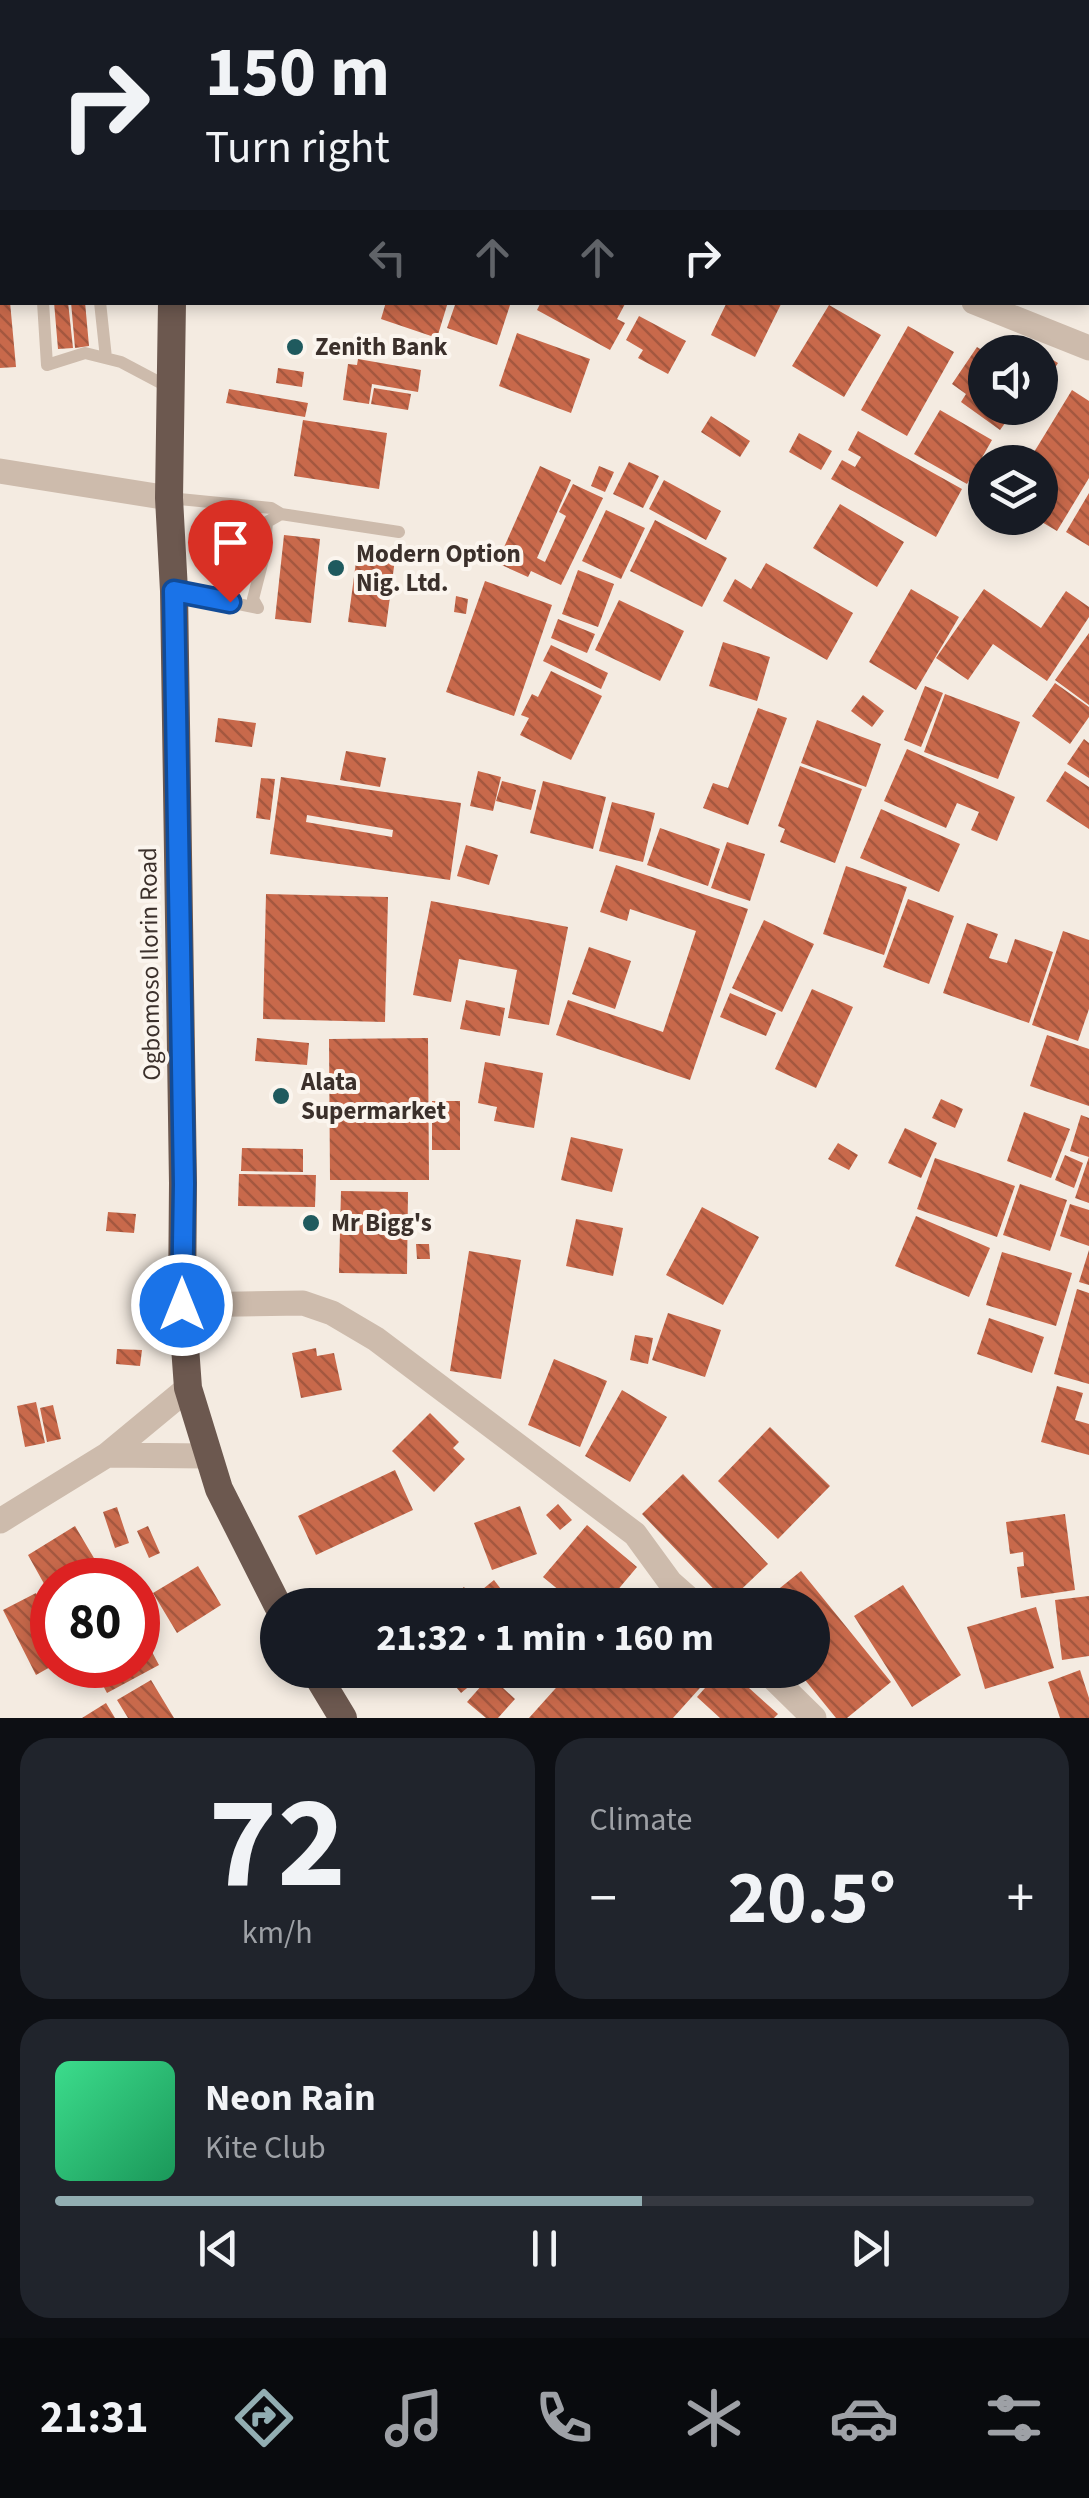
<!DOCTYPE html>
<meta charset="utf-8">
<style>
body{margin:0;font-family:"Source Sans 3",sans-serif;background:#20242c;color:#f1f3f6;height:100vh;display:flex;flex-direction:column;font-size:38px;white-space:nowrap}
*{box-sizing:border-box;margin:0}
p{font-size:32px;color:#9ea1a6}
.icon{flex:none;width:55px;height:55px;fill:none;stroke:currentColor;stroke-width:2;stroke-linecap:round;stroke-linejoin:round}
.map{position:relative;height:1718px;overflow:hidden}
.drawer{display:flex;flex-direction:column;gap:20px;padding:20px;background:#0d0f14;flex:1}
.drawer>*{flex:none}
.top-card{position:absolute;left:0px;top:0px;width:1090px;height:305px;box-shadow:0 5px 15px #0003;background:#171b24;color:#f1f3f6;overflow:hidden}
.controls{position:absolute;left:968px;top:335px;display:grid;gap:20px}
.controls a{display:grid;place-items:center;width:90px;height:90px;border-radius:50%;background:#171b24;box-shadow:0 5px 15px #0003;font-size:50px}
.speed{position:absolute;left:30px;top:1558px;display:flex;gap:20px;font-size:50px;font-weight:700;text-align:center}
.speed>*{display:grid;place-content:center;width:130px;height:130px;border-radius:50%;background:#171b24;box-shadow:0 5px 15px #0003;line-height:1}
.speed .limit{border:15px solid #d22;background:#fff;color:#111}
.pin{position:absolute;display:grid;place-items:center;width:85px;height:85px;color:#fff;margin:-102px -42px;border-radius:50% 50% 50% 0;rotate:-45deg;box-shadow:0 0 10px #0007}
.pin .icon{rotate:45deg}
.me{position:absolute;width:110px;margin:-55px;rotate:0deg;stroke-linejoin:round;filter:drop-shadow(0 0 8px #0008)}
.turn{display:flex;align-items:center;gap:35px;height:210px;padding:0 40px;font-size:45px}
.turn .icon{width:130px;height:130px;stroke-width:2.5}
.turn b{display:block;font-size:70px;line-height:85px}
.lanes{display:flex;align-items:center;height:95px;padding:0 40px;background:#0003;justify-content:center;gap:50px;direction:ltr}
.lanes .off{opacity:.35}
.big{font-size:75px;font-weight:700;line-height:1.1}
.drawer .card{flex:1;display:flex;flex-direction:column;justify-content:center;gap:15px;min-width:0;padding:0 35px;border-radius:30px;background:#20242c}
.drawer .dial{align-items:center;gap:0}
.dial b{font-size:130px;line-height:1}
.song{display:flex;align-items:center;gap:30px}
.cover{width:120px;height:120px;border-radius:15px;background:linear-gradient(135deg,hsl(150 70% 55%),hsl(150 70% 35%))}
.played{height:10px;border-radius:5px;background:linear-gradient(90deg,#92aeb2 60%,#363941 60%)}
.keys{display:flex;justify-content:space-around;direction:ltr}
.heat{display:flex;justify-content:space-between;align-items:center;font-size:55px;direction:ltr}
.drawer .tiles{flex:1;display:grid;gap:20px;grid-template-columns:1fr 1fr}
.card:last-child{grid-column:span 2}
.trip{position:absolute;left:260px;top:1588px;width:570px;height:100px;border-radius:50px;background:#171b24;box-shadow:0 5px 15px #0003;font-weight:700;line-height:100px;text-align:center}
.tabs{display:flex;height:160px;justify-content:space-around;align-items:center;background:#090b0e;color:#9ea1a6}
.tabs .icon{width:70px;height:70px}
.tabs .selected{color:#92aeb2}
.tabs b{font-size:45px;color:#f1f3f6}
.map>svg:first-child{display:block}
</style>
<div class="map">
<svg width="1089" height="1718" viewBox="0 0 1089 1718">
<defs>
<pattern id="building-back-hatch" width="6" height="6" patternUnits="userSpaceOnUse" patternTransform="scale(2.5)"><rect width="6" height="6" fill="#c8694b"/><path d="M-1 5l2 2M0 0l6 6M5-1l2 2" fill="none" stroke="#a4573f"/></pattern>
</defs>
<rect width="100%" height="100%" fill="#f4ebe1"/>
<path fill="url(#building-back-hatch)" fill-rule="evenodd" d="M0 302H10L16 367 0 368Z
M54 302H68L73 348 58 349Z
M71 302H85L89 346 75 348Z
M386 302H448L437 338 381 319Z
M456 302H511L497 345 447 328Z
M541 302H626L617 319 625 323 610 350 537 310Z
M727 302H782L755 357 711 335Z
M829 305 881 335 844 397 792 366Z
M639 316 686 341 668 374 638 358 643 350 626 340Z
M908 326 954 352 907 436 861 410Z
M517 333 590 359 571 413 499 386Z
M977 347 985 352V408H1016L1000 430 961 402 966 394 952 384Z
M1040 352 1058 363 1047 380 1040 375Z
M358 359 421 370 418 392 372 384 369 404 343 400 348 364 357 365Z
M278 368 304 372 302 387 276 383Z
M374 388 411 394 408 410 371 404Z
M229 389 308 403 305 417 226 403Z
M1072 390 1089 401V478L1057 531 1035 518H1040V462H1028Z
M940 410 992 440 967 484 914 454Z
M711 416 750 441 740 457 701 432Z
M303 420 387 433 379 489 294 476Z
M858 431 962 489 936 537 831 479 842 460 855 467 861 457 848 450Z
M799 433 832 451 821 470 789 452Z
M629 462 659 476 643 508 613 494Z
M540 466 571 480 537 558 545 562 566 516 559 512 573 484 603 498 561 585 531 571 528 577 497 563Z
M599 466 614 472 605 492 591 486Z
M664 480 721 511 706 540 649 509Z
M1089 493V546L1066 532Z
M840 504 904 542 877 587 813 548Z
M606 510 645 528 621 579 582 561Z
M655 520 727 558 702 607 630 571Z
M284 535 320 539 311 623 275 619Z
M357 554 395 559 386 627 348 622Z
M766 563 853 613 827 660 723 601 735 579 751 589Z
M578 570 614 584 598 627 562 614Z
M485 581 552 605 514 716 446 692Z
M911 589 959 617 916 690 869 662Z
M984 589 1041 628 1066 591 1089 607V617L1047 681 993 644 968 680 936 658Z
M456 596 468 599 466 614 454 612Z
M619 600 684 631 660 681 595 650Z
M558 619 595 634 587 653 551 638Z
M1089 633V705L1055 680Z
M723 642 770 657 757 701 709 686Z
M551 645 608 673 601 689 543 661Z
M551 671 602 696 571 760 520 735 529 718 521 715 532 694 538 697Z
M1055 683 1089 707V717L1070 744 1032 716Z
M925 686 943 693 921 747 904 740Z
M945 694 1020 722 998 779 924 752Z
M863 695 884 711 872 727 851 711Z
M758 708 787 718 748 825 703 808 713 783 728 788Z
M218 718 256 723 252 747 215 742Z
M817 720 881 744 866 787 801 763Z
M1084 739 1089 743V778L1067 764Z
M907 749 1015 797 997 841 971 830 979 812 957 803 946 828 884 801Z
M346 751 386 758 380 787 340 780Z
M800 766 862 789 835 863 780 842 785 829 778 826Z
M478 771 501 777 493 811 470 806Z
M1065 771 1089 787V829L1046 801Z
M281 777 461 803 450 880 270 854ZM307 815 393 830 392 837 306 822Z
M261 778 275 779 270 820 256 818Z
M502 781 536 790 531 810 496 801Z
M543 781 606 797 593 849 530 833Z
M612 802 655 813 643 862 599 851Z
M881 809 960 844 939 892 860 858Z
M660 828 720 849 708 886 647 865Z
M727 842 765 854 750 901 711 888Z
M466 845 498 855 489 885 457 876Z
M616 865 748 909 690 1080 556 1035 568 1000 663 1032 696 931 630 909 627 921 600 912Z
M846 866 907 887 884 955 823 934Z
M266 894 388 897 385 1022 263 1019Z
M908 899 954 916 929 984 883 967Z
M431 901 568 927 549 1025 508 1018 517 970 459 959 451 1002 413 995Z
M764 920 814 944 782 1012 732 988Z
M967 923 998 934 989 958 1007 963 1015 939 1053 952 1029 1023 943 993Z
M1063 931 1089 940V1009L1078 1041 1032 1025Z
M589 947 631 961 615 1009 572 994Z
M812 989 853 1007 816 1088 775 1069Z
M730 993 776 1013 766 1036 720 1017Z
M466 1000 505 1008 500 1036 460 1029Z
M1047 1035 1089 1049V1106L1030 1086Z
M257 1038 309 1043 307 1065 255 1061Z
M428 1038 429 1180H330L329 1039Z
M485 1062 543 1073 534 1128 494 1121 497 1107 478 1103Z
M941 1099 963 1109 955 1128 932 1118Z
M432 1101H460V1150H432Z
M1024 1112 1070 1129 1051 1178 1007 1161Z
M1081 1115 1089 1118V1157L1070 1151Z
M905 1128 937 1143 921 1178 888 1163Z
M571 1137 623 1149 612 1192 561 1180Z
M838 1143 858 1155 849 1170 828 1159Z
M242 1148 303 1149V1172L241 1171Z
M1065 1155 1083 1163 1074 1188 1055 1180Z
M1089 1157V1203L1075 1198Z
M935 1158 1015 1186 997 1237 917 1209Z
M239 1174 316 1175 315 1207 238 1206Z
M1020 1184 1067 1200 1050 1251 1003 1235Z
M341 1191 408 1192 407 1274 339 1273Z
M1070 1204 1089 1210V1246L1060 1236Z
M702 1207 759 1237 723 1305 666 1275Z
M108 1212 136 1214 134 1233 106 1231Z
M916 1216 990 1248 969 1297 895 1266Z
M576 1219 623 1228 613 1276 566 1266Z
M416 1244H429L430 1259H417Z
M1089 1250V1285L1079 1282Z
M469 1251 521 1260 501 1379 450 1371Z
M1002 1252 1072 1273 1056 1326 986 1305Z
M1077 1289 1089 1293V1384L1054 1374Z
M668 1313 721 1330 705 1377 652 1360Z
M989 1318 1044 1337 1032 1373 977 1354Z
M635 1335 653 1338 648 1364 630 1360Z
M316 1348 317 1356 334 1353 342 1390 301 1398 292 1353Z
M117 1349 142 1350 140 1366 116 1364Z
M554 1359 607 1381 580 1447 528 1425Z
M1057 1386 1083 1393 1075 1420 1089 1424V1455L1041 1442Z
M622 1390 667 1417 630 1482 585 1456Z
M36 1402 45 1443 25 1447 17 1406Z
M53 1405 61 1439 47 1442 40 1408Z
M430 1413 459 1442 453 1448 465 1459 434 1492 392 1451Z
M770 1427 830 1486 778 1539 718 1481Z
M395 1470 413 1510 316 1555 298 1516Z
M683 1474 768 1564 727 1603 642 1514Z
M558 1504 572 1520 560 1530 546 1515Z
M520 1506 537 1554 492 1570 474 1523Z
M117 1507 129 1543 115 1548 103 1512Z
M1065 1514 1075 1590 1021 1598 1017 1567 1024 1566 1023 1552 1010 1554 1006 1522Z
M587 1525 637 1567 605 1605H577L543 1577Z
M75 1526 104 1575 96 1580H52V1598L28 1555Z
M148 1526 160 1553 149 1558 137 1531Z
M198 1566 221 1605 177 1633 153 1593Z
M801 1571 891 1682 847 1718H836L797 1670H812V1605H759Z
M494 1580 513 1605H441L464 1587 472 1598Z
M903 1585 961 1675 912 1707 854 1616Z
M641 1592 656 1605H630Z
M36 1593 52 1624V1666L36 1675 3 1610Z
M1089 1596V1656L1062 1660 1055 1600Z
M1036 1607 1054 1668 985 1689 967 1627Z
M138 1626 159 1665 107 1693 92 1665H138Z
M442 1670H489L461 1693Z
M572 1670H716L673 1718H529Z
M721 1670H729L778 1714 774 1718H720L697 1697Z
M1080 1670 1089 1698V1718H1060L1048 1682Z
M490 1676 515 1699 498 1718H486L467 1702Z
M151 1680 174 1718H128L117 1700Z
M106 1703 115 1718H82Z"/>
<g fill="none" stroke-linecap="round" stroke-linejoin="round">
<path stroke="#cdbbac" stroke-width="12" d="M43 302 47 365 85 353 121 362 172 389
M100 302 106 358
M169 498 271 508 281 514 267 522 264 556 253 599 258 608 174 591
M281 514 399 532"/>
<path stroke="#cdbbac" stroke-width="25" d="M0 471 169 498
M182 1305 303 1303 332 1313 376 1339 635 1534 670 1582 696 1605
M107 1455 207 1456
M0 1521 107 1455 188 1388
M765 1670 814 1718"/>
<path stroke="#cdbbac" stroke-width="25" d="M974 302 1089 348"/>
<path stroke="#6c584f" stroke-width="28" d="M129 0 130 2
M172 302 169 498 174 591 183 1183 182 1305 188 1388 219 1489 278 1606
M314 1670 343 1718"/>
</g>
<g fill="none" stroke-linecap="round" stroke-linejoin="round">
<defs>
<path id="route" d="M182 1305 184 1184 174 591 230 602"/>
</defs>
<use href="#route" stroke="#114b97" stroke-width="25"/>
<use href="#route" stroke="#1a73e8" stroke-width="18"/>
</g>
<g fill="#1f5a5e" stroke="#fbf5ee" stroke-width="4">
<circle cx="295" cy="347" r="10"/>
<circle cx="336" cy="568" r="10"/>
<circle cx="281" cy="1096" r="10"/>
<circle cx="311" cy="1223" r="10"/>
</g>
<g text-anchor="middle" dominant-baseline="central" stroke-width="8" stroke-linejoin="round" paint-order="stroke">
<g font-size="25" font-weight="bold" fill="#3b302b" stroke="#fbf5ee" text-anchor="start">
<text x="315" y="347">Zenith Bank</text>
<text x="356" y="554">Modern Option<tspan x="356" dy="29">Nig. Ltd.</tspan></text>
<text x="301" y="1082">Alata<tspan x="301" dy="29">Supermarket</tspan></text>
<text x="331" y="1223">Mr Bigg's</text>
</g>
<g font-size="25" fill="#3b302b" stroke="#fbf5ee">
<text transform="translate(150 964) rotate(-91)">Ogbomoso Ilorin Road</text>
</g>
</g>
</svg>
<div class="controls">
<a><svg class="icon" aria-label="sound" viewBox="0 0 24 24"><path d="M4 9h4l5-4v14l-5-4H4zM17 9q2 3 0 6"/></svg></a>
<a><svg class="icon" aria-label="layers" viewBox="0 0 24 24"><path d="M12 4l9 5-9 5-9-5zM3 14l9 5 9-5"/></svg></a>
</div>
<div class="speed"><div class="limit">80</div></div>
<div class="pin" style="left:230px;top:602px;background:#d93025"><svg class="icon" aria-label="arrive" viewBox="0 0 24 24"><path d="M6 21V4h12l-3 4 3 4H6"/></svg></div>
<svg class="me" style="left:182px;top:1305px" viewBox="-20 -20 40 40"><circle r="17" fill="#1a73e8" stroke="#fff" stroke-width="3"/><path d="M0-11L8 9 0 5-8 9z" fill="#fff"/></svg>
<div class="trip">21:32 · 1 min · 160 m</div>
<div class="top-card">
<div class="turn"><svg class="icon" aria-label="right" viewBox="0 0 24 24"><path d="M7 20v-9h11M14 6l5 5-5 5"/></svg><div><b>150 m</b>Turn right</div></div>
<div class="lanes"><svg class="icon off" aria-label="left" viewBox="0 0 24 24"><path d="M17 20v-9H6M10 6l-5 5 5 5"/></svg><svg class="icon off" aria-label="ahead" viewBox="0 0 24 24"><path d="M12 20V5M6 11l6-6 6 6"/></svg><svg class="icon off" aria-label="ahead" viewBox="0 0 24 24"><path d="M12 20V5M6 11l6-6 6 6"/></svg><svg class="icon" aria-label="right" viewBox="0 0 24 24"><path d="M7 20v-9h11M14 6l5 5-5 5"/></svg></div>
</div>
</div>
<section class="drawer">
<div class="tiles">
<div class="card dial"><b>72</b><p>km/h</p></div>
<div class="card"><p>Climate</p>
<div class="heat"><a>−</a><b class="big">20.5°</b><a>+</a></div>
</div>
<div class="card">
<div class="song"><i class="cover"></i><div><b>Neon Rain</b><p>Kite Club</p></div></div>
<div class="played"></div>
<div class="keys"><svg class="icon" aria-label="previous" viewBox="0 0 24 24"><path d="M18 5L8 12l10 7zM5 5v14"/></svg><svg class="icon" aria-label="pause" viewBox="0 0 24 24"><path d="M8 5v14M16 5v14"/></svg><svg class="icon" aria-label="next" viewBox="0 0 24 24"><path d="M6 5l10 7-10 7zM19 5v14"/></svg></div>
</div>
</div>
</section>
<nav class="tabs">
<b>21:31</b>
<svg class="icon selected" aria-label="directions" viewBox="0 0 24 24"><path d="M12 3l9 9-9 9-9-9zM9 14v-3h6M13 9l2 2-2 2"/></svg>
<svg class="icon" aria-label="music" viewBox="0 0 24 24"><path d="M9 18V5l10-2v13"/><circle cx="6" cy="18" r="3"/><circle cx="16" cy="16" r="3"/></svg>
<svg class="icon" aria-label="phone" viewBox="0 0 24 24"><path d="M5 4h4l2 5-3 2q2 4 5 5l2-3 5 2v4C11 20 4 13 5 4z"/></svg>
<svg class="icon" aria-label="climate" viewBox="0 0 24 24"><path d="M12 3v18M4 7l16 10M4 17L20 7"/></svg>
<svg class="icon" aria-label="car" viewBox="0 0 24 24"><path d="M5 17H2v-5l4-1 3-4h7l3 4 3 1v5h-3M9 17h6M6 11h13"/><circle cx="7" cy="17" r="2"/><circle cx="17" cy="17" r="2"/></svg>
<svg class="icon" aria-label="filters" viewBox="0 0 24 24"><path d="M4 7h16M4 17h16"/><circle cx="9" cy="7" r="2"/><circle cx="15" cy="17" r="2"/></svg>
</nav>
